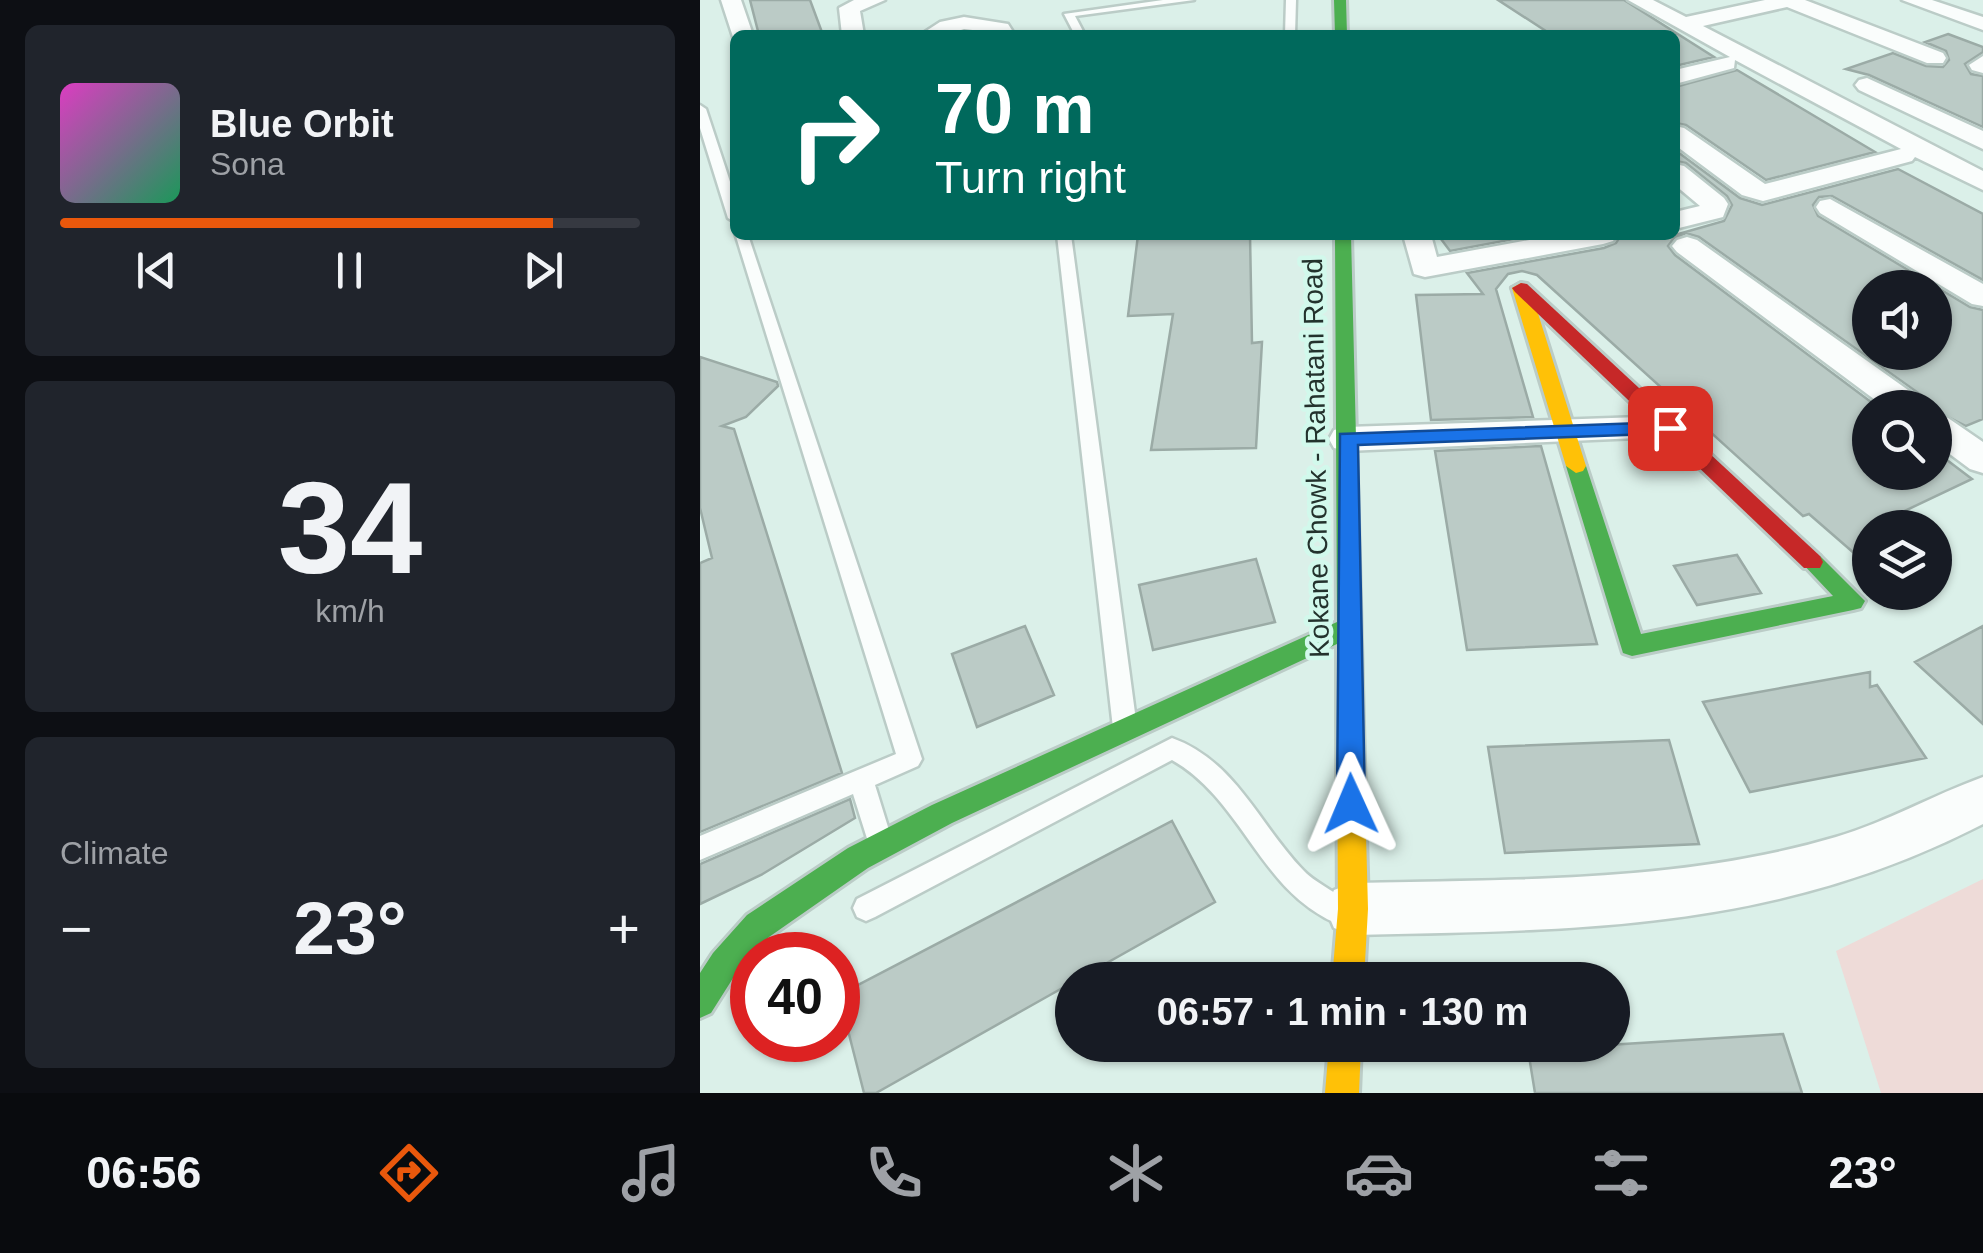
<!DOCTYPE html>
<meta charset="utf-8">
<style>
body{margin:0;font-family:Helvetica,sans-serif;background:#20242c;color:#f1f3f6;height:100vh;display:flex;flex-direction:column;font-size:38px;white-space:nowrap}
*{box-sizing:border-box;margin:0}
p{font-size:32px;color:#9ea1a6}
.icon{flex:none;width:55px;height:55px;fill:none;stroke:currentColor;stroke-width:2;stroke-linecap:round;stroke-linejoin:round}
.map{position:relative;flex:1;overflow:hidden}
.drawer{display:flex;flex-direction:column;gap:25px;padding:25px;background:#0d0f14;width:700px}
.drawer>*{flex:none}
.banner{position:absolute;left:30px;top:30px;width:950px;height:210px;border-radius:15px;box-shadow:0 2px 8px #0004;background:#00695c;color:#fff;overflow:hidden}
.fabs{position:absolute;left:1152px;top:270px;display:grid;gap:20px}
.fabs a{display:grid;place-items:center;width:100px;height:100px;border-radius:50%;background:#171b24;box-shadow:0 2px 8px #0004;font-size:50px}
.speed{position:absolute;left:30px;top:932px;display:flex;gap:20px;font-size:50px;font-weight:700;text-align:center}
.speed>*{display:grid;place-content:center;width:130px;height:130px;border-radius:50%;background:#171b24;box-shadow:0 2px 8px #0004;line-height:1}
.speed .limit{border:15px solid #d22;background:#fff;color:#111}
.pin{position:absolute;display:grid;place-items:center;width:85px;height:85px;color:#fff;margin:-42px;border-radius:20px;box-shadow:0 5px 15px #0006}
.me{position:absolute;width:110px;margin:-55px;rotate:359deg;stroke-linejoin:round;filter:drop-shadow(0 0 8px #0008)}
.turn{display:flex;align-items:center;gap:35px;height:210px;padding:0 40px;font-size:45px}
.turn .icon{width:130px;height:130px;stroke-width:2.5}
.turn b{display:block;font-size:70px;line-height:85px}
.big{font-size:75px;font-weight:800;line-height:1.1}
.drawer .card{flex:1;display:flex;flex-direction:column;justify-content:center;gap:15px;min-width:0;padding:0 35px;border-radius:15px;background:#20242c}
.drawer .dial{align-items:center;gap:0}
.dial b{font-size:130px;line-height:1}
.song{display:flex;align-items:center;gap:30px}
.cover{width:120px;height:120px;border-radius:15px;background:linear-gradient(135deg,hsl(310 70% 55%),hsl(150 70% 35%))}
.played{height:10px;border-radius:5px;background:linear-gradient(90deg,#ea580c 85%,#363941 85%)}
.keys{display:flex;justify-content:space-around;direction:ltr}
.heat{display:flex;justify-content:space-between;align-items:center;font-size:55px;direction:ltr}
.trip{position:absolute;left:355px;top:962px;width:575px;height:100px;border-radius:50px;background:#171b24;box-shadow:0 2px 8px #0004;font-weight:800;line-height:100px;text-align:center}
.tabs{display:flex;height:160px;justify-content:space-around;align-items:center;background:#090b0e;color:#9ea1a6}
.tabs .icon{width:70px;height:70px}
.tabs .current{color:#ea580c}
.tabs b{font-size:45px;color:#f1f3f6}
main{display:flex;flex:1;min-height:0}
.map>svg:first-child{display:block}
</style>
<main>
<section class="drawer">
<div class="card">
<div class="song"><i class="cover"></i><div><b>Blue Orbit</b><p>Sona</p></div></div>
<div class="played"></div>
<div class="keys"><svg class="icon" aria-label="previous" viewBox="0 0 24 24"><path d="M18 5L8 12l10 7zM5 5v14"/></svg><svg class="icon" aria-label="pause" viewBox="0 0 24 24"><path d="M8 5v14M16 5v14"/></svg><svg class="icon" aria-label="next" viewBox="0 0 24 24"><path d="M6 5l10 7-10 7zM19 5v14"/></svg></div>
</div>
<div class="card dial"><b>34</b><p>km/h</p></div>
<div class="card"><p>Climate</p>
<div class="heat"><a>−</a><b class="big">23°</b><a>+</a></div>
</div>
</section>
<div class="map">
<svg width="1283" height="1093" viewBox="0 0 1283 1093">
<rect width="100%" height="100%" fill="#dbf0e9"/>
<path fill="#eedbd8" d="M1283 879V1093H1181L1136 951Z"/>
<path fill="#bbcbc6" stroke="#9baba6" stroke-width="2.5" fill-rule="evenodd" d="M50 0H110L123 35H59Z
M798 0H924L1014 57 975 66V35H852Z
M1248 34 1283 47V52L1265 64 1271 74 1283 76V127L1169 75 1146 69 1193 53 1226 66 1243 67 1249 60 1246 51 1225 42Z
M1037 70 1175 152 1066 180 986 125 975 123V87Z
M975 150 1040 198 1062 205 1198 169 1283 214V280L1132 196 1119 197 1113 205 1118 216 1270 307 1283 310V419L1266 426 1230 408 1224 397 999 237 986 233 974 238 968 246 975 255 1179 408H1170V472H1235V451L1272 479 1194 516 1208 528H1170V567L1109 514 1103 516 837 275 822 271 808 274 796 289 833 417 731 420 716 295 783 294 767 273 904 248 916 243 921 235H975L1024 221 1032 205 1027 196 986 163 975 161ZM1170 288H1235V352H1170Z
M438 235H550L552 343 562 342 556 448 451 450 473 314 428 316Z
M738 235H835L750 251Z
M0 357 77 382 78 386 46 417 22 426 34 429 142 773 0 832V563L12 558 0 508Z
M841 446 897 644 767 650 735 451Z
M1037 555 1061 593 997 605 974 566Z
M556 559 575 622 453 650 439 585Z
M325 626 354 695 277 727 252 654Z
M1283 626V724L1215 662Z
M1170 672V687L1177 685 1226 758 1050 792 1003 702Z
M969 740 999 844 805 853 788 747Z
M150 799 155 818 61 875 0 904V864Z
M472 821 515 902 176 1093H164L139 995Z
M1083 1034 1102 1093H835L828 1050Z"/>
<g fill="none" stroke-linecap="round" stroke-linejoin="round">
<defs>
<path id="lane" d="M463 0H494L375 16 385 35H375L364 14Z
M586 0H596L595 35H585Z
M0 105 6 109 35 197V222L28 218 0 128Z
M35 233 48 235 222 759 218 766 175 785 192 840 188 848 179 852 170 848 153 794 0 860V836L196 754Z
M357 235H371L437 728 433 735 425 738 417 735 413 728Z
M472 738C536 761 559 825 604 871 618 886 644 893 651 911L647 920 638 924C560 892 543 800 472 760L175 917 166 921 157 917 153 908 157 899Z"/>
<path id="street" d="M21 0H41L53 35H35L34 40Z
M154 0H185L160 11 164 35H142L139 8Z
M928 0H953L986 17 1065 0H1105L1243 53 1246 58 1243 63H1227L1087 7 1003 26 1283 171V190L1215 157 1212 161 1063 201 1042 195 975 145V126L984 128 1065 184 1201 149 1035 60 1034 68 975 84V70L1030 57Z
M1202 0H1232L1283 17V30Z
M264 17 308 24 315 35 264 29 246 35H220L240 22Z
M1283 56V73L1272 70 1269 65Z
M1167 78 1283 131V149L1159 90 1155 85 1159 80Z
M975 164 984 166 1024 198 1028 204 1023 217 975 229V212L1000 206 975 185Z
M1130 199 1283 284V306L1272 304 1120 213 1116 207 1120 201Z
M703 235H731L737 257 856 235H917L913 241 903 244 725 277 714 274Z
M987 237 997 240 1222 400 1227 408H1186L977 252 972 246 977 240Z
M1235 414 1248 418 1283 442V473L1270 469 1235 443Z
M970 416 983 420 988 428 983 436 647 451 634 448 629 439 634 430 647 427Z
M1283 777V824C1075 931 880 930 653 935L634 928 626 909 634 890 653 883C813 879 981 883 1136 837 1187 822 1233 795 1283 777Z"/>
<path id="fast" d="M634 0H646L647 35H635Z
M635 235H651L663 723 659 731 650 734 641 731 637 723V644L252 823 168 868 69 937 35 975 11 1013 0 1018V973L13 953 47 915 148 848 232 805 637 622Z
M876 459 886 466 941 634 1133 596 1101 562 1104 556H1120L1165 601 1161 608 1153 610 932 656 923 653 866 466Z"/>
<path id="slow" d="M821 283 830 288 886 466 883 471 876 473 866 466 812 288Z
M650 712 659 715 663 723 668 909 664 980H632L638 909 637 723 641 715Z
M629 1045H661L659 1093H625Z"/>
<path id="jam" d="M821 283 827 284 1120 556 1123 562 1120 568H1104L815 292 812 288Z"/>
</defs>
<use href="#lane" stroke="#bbccc7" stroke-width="5"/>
<use href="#street" stroke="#bbccc7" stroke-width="5"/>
<use href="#fast" stroke="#bbccc7" stroke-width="6"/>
<use href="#slow" stroke="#bbccc7" stroke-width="6"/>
<use href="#jam" stroke="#bbccc7" stroke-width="6"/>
<use href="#lane" fill="#fafdfc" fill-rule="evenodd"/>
<use href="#street" fill="#fafdfc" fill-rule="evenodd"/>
<use href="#fast" fill="#4caf50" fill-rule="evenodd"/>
<use href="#slow" fill="#ffc107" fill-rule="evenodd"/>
<use href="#jam" fill="#c62828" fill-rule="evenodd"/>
</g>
<path fill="#1a73e8" stroke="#114b97" stroke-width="2.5" d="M970 422 977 423V433L658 445 665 804 661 813 651 817 641 813 637 804 640 434Z"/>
<g text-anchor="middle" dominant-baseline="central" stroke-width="9" stroke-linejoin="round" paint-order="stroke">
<g font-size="28" fill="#23322d" stroke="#d2f9ec">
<text transform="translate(616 458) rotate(-91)">Kokane Chowk - Rahatani Road</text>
</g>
</g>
</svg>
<div class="fabs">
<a><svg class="icon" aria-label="sound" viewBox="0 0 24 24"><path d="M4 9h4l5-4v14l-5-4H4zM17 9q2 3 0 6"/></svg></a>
<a><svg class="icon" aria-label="search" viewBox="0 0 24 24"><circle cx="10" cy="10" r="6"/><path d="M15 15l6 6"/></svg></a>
<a><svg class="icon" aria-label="layers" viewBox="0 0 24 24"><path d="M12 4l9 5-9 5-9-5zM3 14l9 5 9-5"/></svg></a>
</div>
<div class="speed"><div class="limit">40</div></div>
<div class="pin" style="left:970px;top:428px;background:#d93025"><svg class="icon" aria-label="arrive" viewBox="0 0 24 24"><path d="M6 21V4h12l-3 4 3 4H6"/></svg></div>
<svg class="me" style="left:651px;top:804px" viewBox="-20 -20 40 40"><path d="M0-17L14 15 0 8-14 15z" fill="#1a73e8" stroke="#fff" stroke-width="4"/></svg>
<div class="trip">06:57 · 1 min · 130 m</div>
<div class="banner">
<div class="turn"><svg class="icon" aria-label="right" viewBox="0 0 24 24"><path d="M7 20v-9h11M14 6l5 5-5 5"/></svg><div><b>70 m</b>Turn right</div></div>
</div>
</div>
</main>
<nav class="tabs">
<b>06:56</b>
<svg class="icon current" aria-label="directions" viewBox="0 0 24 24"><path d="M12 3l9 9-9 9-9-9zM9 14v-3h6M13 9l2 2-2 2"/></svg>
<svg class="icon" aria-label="music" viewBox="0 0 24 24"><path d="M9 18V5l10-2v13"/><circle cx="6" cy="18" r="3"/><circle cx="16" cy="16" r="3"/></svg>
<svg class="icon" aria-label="phone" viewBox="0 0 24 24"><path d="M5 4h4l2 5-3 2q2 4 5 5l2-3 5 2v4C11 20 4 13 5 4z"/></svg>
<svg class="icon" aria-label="climate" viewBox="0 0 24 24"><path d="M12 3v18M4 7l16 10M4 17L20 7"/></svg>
<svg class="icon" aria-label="car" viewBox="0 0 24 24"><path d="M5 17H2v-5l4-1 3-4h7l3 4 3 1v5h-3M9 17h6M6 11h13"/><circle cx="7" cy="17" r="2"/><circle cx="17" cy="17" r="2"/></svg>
<svg class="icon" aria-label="filters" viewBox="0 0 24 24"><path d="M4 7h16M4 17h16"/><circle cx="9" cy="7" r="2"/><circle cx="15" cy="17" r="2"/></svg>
<b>23°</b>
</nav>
